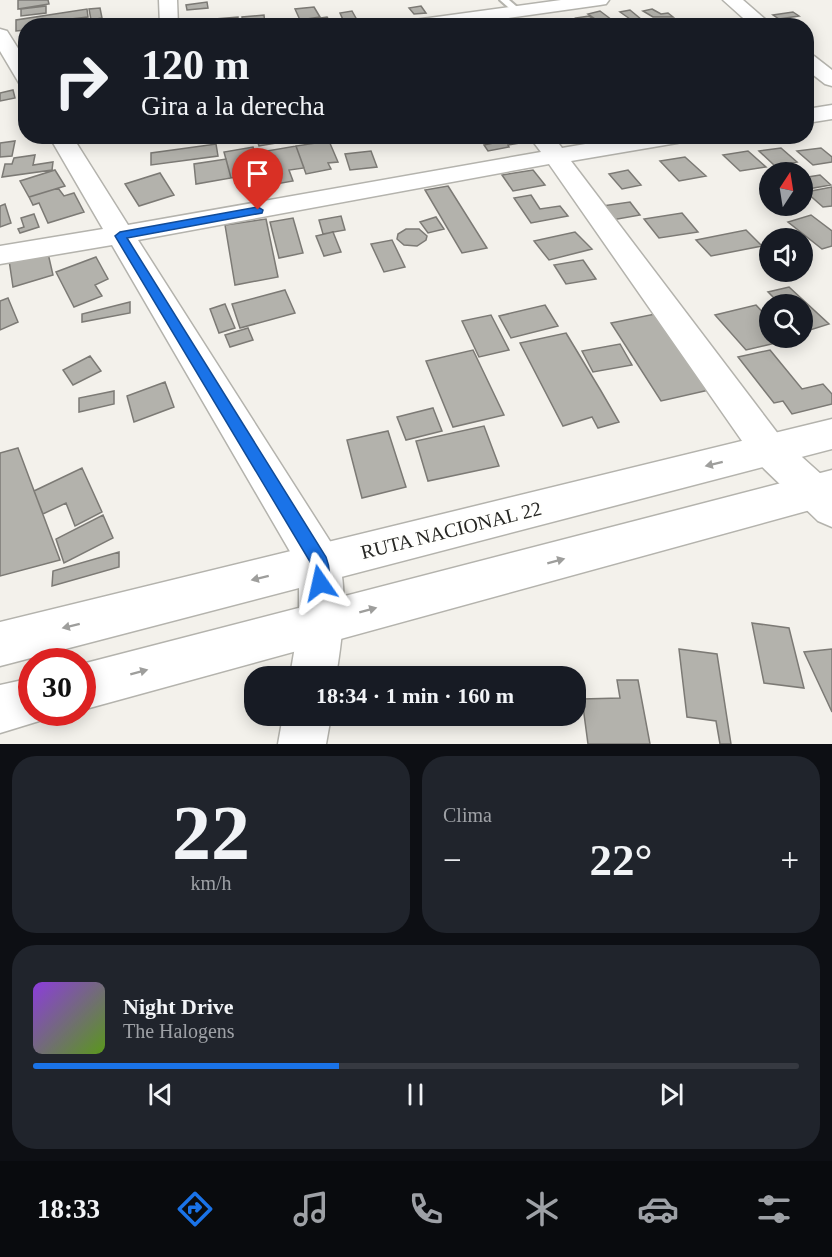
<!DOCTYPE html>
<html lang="es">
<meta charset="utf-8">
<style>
body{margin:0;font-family:"Times New Roman",serif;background:#20242c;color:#f1f3f6;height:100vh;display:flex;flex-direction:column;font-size:22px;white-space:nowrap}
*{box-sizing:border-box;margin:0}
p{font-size:20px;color:#9ea1a6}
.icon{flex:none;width:33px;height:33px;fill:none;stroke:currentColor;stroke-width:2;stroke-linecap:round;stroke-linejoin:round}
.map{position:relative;height:744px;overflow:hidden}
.panel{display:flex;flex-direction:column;gap:12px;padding:12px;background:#0d0f14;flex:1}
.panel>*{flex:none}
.banner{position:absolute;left:18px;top:18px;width:796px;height:126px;border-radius:24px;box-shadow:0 3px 15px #0003;background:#171b24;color:#f1f3f6;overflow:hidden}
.needle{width:39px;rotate:12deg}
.fabs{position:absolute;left:759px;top:162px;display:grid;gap:12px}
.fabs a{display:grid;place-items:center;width:54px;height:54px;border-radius:50%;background:#171b24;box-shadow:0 3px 15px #0003;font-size:30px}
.speed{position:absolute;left:18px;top:648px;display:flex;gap:12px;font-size:30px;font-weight:700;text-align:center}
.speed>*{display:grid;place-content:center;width:78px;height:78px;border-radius:50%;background:#171b24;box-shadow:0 3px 15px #0003;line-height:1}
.speed .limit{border:9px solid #d22;background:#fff;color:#111}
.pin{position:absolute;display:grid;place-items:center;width:51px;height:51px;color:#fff;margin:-62px -26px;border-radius:50% 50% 50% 0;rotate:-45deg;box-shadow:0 0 6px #0007}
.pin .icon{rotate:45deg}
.me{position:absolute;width:66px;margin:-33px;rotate:349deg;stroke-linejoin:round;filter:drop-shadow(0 0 4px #0008)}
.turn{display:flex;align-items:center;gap:21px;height:126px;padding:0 24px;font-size:27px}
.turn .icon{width:78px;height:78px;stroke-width:2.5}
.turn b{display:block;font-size:42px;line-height:51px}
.big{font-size:45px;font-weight:800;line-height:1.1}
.panel .widget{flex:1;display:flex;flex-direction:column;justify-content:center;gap:9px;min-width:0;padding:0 21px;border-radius:24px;background:#20242c}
.panel .dial{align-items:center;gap:0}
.dial b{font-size:78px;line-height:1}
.song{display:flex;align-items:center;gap:18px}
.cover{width:72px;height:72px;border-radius:9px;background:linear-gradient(135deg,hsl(270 70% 55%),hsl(90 70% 35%))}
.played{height:6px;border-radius:3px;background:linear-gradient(90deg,#1a73e8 40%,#363941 40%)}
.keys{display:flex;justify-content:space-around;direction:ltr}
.heat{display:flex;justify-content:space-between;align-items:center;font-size:33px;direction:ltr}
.panel .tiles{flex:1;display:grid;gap:12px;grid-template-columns:1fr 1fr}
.widget:last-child{grid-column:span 2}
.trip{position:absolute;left:244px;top:666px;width:342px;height:60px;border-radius:24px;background:#171b24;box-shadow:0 3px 15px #0003;font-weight:800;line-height:60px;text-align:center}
.tab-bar{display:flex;height:96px;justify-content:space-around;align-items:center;background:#090b0e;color:#9ea1a6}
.tab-bar .icon{width:42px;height:42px}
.tab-bar .active{color:#1a73e8}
.tab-bar b{font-size:27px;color:#f1f3f6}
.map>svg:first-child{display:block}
</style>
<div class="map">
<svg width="832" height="744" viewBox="0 0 832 744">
<rect width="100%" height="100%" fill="#f3f1eb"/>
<path fill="#b3b2ac" stroke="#7c7a75" stroke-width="1.5" d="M18 0H48L49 4 18 9Z
M207 2 208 8 187 10 186 5Z
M46 6V13L21 16V9Z
M421 6 426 13 414 14 409 8Z
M314 7 320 17 300 20 295 9Z
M100 8 102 18 91 20 89 9Z
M87 9 88 17 54 21V26H26V30L16 31V20Z
M652 9 661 14 668 13 673 17H653L643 11Z
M630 10 642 20 633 21 620 12Z
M352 11 357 20 344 22 340 13Z
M600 11 616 23 604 25 588 14Z
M793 12 799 16 779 19 773 15Z
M264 15 265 24 243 26 242 17Z
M589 16 603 26H586L576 18Z
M238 17V26H215V19Z
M327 17 330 22 302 26 299 21Z
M13 90 15 98 0 101V93Z
M113 136H149L113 142Z
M294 136 295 140 259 146 256 137Z
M515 136 520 143 508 145 509 147 488 151 484 145 503 141 500 137Z
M15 141 12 156 0 157V143Z
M329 141 338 162 328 163 331 169 306 174 296 146Z
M216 144 218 156 151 165V153Z
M296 146 304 168 289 170 293 181 265 186 255 153Z
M253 147 261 173 231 178 224 152Z
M781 148 797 162 775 166 759 151Z
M821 148 832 157V162L813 165 797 151Z
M371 151 377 167 350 170 345 154Z
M748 151 766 167 740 171 723 155Z
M35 155 33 165 53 162 52 170 2 177 5 164H12L14 158Z
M685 157 706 176 679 181 660 161Z
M226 159 231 178 196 184 194 164Z
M55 170 65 186 29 197 20 181Z
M533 170 545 185 513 191 502 175Z
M628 170 641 185 622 189 609 174Z
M160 173 174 195 139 206 125 184Z
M820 175 831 185 802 190V178Z
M448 186 487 248 462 253 425 190Z
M832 187V206L823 207 806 192Z
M58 188 64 196 74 193 84 212 48 223 39 203 33 205 29 197Z
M531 195 540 209 560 206 568 216 531 223 514 198Z
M630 202 640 215 612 220 602 206Z
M5 204 11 223 0 227V206Z
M682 213 698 232 659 238 644 219Z
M34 214 39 227 20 233 18 229 24 227 21 218Z
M811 215 832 231V246L822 249 788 222Z
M341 216 345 230 323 234 319 220Z
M436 217 444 229 428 233 420 222Z
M293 218 303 253 279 258 270 222Z
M266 219 278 277 235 285 225 225Z
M406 229H419L427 236 426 240 417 246 404 245 397 239 398 234Z
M746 230 762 246 711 256 696 240Z
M333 232 341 252 324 256 316 236Z
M575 232 592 249 549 260 534 241Z
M392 240 405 267 384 272 371 244Z
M47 249 53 275 13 287 9 260Z
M96 257 108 279 95 285 102 296 74 307 56 272Z
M583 260 596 279 566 284 554 265Z
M789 287 829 324 807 331 802 326V304H780L768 292Z
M285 290 295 313 240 328 232 304Z
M8 298 18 322 0 330V301Z
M130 302V313L82 322V314Z
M225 304 235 328 219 333 210 309Z
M545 305 558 326 511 338 499 316Z
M756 305 770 320V338H786L788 340 746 350 715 315Z
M655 314 709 390 661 401 611 323Z
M491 315 509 350 479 357 462 321Z
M248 328 253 340 230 347 225 335Z
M566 333 601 391 619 422 598 428 592 417 563 426 520 343Z
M620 344 632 365 593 372 582 351Z
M473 350 504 415 453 427 426 361Z
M770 350 802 389 823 384 832 394V404L792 414 783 401 774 403 738 357Z
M90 356 101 371 73 385 63 370Z
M165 382 174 407 134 422 127 396Z
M114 391V404L79 412V398Z
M433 408 442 431 406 440 397 417Z
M484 426 499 466 428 481 416 441Z
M388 431 406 487 362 498 347 440Z
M18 448 60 560 0 576V453Z
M82 468 102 512 75 526 66 503 43 514 34 491Z
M103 515 113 538 64 563 56 539Z
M119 552V567L52 586 53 571Z
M752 623 789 628 804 688 764 683Z
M679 649 717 654 731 744H720L716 721 687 717Z
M832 649V712L804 652Z
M617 680H638L650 744H588L582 699 620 698Z"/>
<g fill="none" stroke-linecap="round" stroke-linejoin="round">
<defs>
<path id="service" d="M500 0H509L523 12 516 14Z"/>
<path id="minor" d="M159 0H177L178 26H160Z
M561 0H609L606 4 600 5 451 26H398L407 21Z
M723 0H743L773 26H752Z
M0 29 7 31 26 61V85L19 83 0 51Z
M807 54 814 56 832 70V86L825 84 807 70Z
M832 105V119L807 123V109Z
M49 136H72L128 225 541 152 532 140 535 136H553L562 148 632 136H688L685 141 677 143 571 161 782 439 832 484V527L818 521 756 461 549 164 138 240 335 549C350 585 342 639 336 676H290L299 623V567L112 245 0 264V246L103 229Z
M283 716H331L326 744H278Z"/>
<path id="trunk" d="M832 419V449L0 666V622Z
M832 470V504L82 710V664Z
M32 678V712H51L49 718 0 733V685Z"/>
</defs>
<use href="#service" stroke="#b4b3ad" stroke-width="4"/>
<use href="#minor" stroke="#b4b3ad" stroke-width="3"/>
<use href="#trunk" stroke="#b4b3ad" stroke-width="3"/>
<use href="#service" fill="#fff" fill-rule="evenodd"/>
<use href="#minor" fill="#fff" fill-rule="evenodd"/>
<use href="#trunk" fill="#fff" fill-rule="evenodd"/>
</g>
<defs><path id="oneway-solid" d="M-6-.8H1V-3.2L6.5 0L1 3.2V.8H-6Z" transform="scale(1.5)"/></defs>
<g fill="#9e9e9c">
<use href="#oneway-solid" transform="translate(714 464) rotate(166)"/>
<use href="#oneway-solid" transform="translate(556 561) rotate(-15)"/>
<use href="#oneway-solid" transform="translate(260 578) rotate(166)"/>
<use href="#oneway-solid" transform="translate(368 610) rotate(-15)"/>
<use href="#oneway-solid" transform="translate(71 626) rotate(166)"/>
<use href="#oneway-solid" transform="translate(139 672) rotate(-15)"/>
</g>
<path fill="#1a73e8" stroke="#114b97" stroke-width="1.5" d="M258 207 263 210 262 213 127 238 326 557C330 567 331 580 327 589L320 592 314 589 312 583V565L115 236 120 232Z"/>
<g text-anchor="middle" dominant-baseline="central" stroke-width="4.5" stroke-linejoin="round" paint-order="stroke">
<g font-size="20" fill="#272724" stroke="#fffffd">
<text transform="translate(451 530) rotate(-14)">RUTA NACIONAL 22</text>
</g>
</g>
</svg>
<div class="fabs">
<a><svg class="needle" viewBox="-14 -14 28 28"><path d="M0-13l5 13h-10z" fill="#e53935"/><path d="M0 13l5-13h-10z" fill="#9ea1a6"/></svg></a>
<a><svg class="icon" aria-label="sound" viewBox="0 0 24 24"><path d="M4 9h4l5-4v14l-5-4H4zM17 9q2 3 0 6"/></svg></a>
<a><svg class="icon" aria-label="search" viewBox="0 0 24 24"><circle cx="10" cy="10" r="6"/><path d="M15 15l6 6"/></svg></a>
</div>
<div class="speed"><div class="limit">30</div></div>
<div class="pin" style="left:258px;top:210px;background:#d93025"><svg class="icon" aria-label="arrive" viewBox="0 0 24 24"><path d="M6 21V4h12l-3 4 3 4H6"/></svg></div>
<svg class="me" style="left:320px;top:583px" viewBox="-20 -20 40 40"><path d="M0-17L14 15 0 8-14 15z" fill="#1a73e8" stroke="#fff" stroke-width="4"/></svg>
<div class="trip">18:34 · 1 min · 160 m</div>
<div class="banner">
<div class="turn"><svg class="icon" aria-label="right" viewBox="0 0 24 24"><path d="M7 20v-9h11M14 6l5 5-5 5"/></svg><div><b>120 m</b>Gira a la derecha</div></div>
</div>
</div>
<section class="panel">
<div class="tiles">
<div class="widget dial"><b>22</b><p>km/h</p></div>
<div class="widget"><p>Clima</p>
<div class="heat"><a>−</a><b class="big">22°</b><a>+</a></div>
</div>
<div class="widget">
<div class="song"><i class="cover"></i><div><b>Night Drive</b><p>The Halogens</p></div></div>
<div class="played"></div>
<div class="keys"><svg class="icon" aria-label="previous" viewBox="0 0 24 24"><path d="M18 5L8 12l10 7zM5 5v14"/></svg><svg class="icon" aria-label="pause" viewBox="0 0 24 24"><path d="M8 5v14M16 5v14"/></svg><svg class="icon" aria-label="next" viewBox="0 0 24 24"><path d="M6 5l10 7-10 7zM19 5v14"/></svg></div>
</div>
</div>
</section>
<nav class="tab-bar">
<b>18:33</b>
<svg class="icon active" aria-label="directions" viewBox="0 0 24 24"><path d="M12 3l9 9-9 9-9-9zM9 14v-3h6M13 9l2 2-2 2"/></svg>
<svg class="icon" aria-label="music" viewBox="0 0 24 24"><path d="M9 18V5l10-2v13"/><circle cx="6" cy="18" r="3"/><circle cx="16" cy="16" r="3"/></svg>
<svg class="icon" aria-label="phone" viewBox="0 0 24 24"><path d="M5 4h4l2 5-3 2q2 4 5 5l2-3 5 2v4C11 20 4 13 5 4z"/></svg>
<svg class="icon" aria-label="climate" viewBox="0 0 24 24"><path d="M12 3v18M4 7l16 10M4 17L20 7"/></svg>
<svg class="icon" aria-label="car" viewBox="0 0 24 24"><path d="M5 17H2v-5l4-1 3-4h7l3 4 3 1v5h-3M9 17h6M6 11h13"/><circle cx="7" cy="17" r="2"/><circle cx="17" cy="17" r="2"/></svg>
<svg class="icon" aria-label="filters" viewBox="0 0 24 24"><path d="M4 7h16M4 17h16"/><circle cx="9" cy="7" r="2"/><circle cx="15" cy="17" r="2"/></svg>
</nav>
